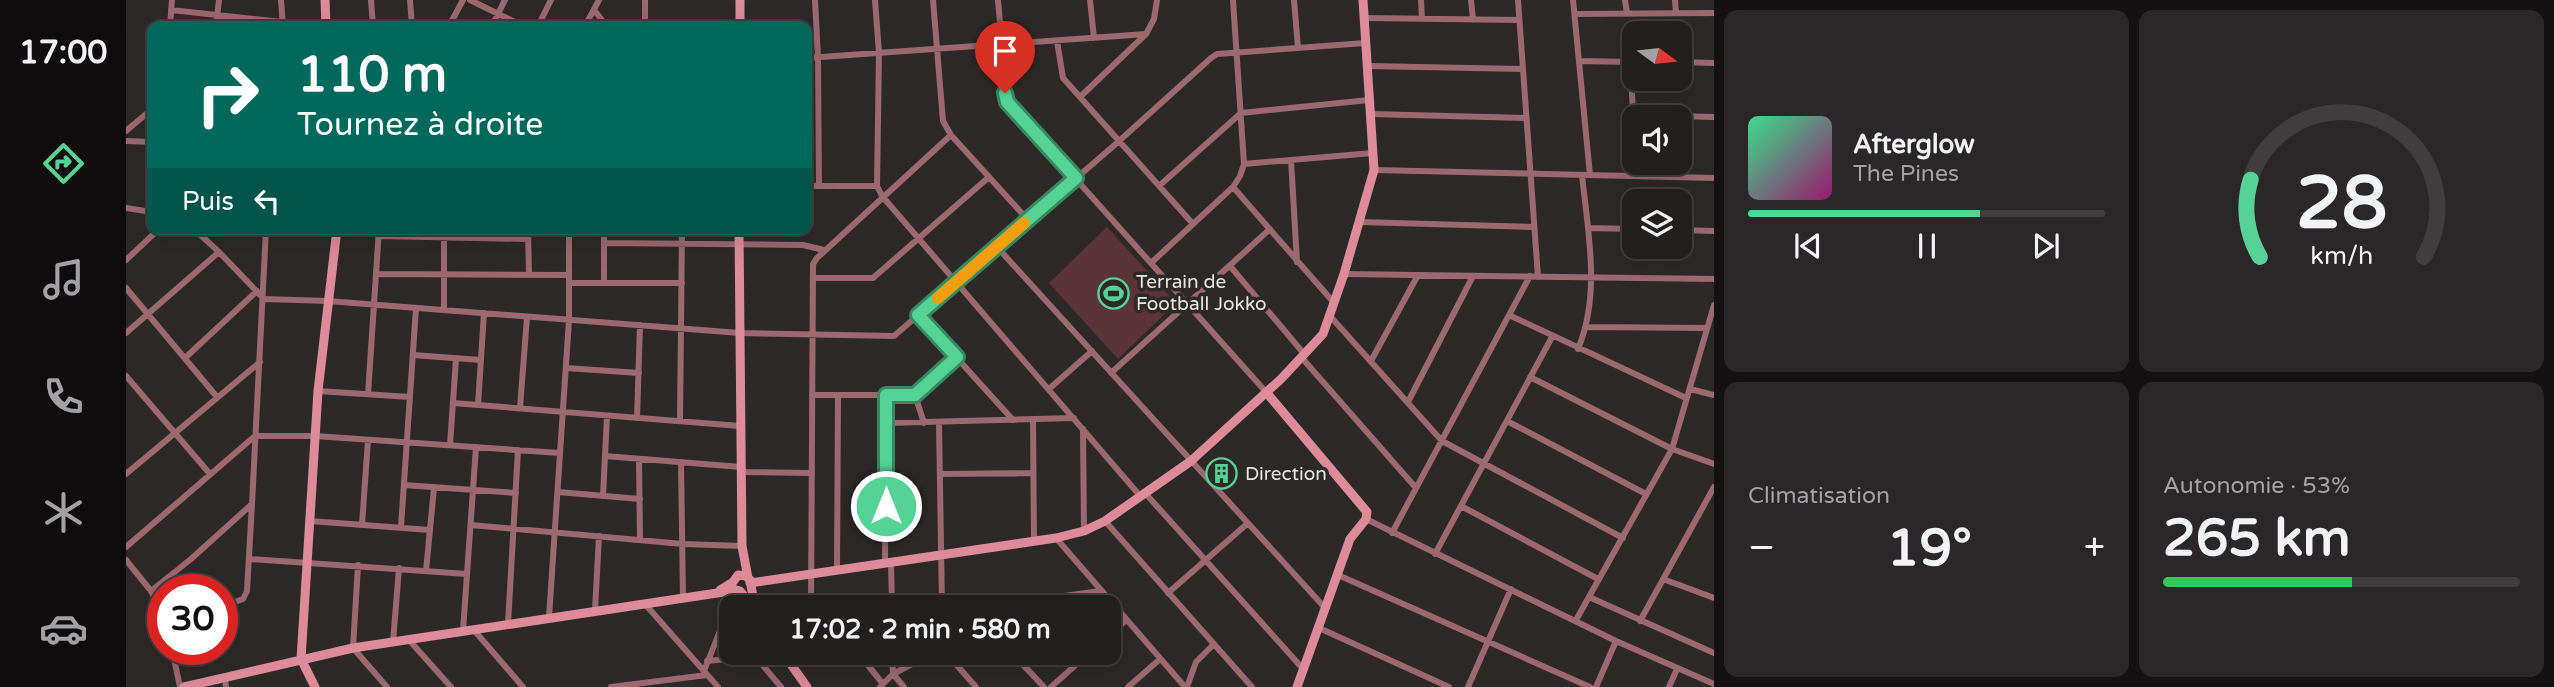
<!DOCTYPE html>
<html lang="fr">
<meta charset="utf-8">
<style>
body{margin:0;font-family:"Varela Round",sans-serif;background:#2a2728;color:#f1f3f6;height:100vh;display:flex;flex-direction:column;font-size:26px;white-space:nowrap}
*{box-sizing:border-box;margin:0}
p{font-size:23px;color:#a2a2a4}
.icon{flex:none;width:38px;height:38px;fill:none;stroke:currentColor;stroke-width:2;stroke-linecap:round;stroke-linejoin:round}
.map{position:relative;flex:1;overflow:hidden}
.sheet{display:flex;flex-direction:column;gap:10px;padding:10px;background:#131111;width:840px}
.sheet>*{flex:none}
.banner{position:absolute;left:21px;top:21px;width:665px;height:214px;border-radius:14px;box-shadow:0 7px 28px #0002,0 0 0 2px #3f3d3d;background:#00695c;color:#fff;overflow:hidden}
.needle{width:46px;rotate:105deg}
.buttons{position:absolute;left:1496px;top:21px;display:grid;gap:14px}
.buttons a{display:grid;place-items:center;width:70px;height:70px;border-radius:14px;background:#221f1f;box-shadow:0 7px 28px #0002,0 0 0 2px #3f3d3d;font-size:35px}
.speed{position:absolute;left:21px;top:574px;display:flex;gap:14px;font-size:35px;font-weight:700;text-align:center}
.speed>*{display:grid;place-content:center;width:91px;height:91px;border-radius:50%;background:#221f1f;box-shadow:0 7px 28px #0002,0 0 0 2px #3f3d3d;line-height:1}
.speed .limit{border:10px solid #d22;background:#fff;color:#111}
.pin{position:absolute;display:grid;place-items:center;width:60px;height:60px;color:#fff;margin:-72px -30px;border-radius:50% 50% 50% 0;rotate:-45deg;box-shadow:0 0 7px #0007}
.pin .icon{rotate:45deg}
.me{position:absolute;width:77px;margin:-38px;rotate:0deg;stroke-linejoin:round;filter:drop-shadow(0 0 5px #0008)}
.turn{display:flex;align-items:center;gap:24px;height:147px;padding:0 35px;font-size:32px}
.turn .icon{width:91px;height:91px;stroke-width:2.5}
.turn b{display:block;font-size:49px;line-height:60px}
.then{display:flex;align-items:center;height:66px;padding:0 35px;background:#0003;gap:14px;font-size:26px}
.big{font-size:52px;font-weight:700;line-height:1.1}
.sheet .card{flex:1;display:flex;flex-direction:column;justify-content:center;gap:10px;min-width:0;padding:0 24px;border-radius:14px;background:#2a2728}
.sheet .dial{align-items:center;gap:0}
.dial svg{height:182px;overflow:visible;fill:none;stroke:#3f3d3d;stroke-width:7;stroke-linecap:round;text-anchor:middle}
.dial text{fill:#f1f3f6;stroke:none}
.song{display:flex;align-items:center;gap:21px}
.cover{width:84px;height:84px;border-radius:10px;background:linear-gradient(135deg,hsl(150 70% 55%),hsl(320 70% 35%))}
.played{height:7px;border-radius:4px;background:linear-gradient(90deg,#54d395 65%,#3f3d3d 65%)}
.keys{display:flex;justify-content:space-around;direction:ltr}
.heat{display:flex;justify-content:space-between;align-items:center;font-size:38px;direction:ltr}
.charge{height:10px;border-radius:5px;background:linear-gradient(90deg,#34c759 53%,#3f3d3d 0)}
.sheet .tiles{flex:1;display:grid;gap:10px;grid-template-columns:repeat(2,1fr)}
.trip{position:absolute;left:593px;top:595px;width:402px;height:70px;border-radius:14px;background:#221f1f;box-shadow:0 7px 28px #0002,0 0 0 2px #3f3d3d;font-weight:700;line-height:70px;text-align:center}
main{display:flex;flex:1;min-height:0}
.tabs{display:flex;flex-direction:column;width:126px;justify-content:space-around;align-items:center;background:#0e0c0c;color:#a2a2a4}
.tabs .icon{width:49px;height:49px}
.tabs .on{color:#54d395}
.tabs b{font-size:32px;color:#f1f3f6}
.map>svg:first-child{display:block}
</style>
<main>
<nav class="tabs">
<b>17:00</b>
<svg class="icon on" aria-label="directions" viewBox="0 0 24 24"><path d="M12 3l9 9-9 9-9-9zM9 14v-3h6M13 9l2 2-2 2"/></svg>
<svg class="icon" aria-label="music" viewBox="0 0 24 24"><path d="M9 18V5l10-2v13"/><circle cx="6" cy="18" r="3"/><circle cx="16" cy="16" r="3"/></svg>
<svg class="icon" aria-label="phone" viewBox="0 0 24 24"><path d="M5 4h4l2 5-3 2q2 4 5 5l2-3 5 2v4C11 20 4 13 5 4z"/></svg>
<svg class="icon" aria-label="climate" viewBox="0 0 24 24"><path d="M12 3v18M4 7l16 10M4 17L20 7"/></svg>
<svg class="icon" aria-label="car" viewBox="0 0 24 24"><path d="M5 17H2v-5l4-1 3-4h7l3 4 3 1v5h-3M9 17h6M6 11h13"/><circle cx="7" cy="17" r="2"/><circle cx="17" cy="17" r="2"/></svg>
</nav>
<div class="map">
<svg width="1588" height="687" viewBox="0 0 1588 687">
<rect width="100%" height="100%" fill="#2d2929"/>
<path fill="#5a343a" d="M981 227 1050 303 992 359 923 283Z"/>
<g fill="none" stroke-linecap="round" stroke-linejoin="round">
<path stroke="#9c6971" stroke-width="6" d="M155 0 157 26
M245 0 247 26
M284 0 286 26
M344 0 397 26
M689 0 692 57 693 186
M749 0 753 53 751 186 756 196 1015 497
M807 0 817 121 825 135 902 220
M872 0 881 102 1140 392
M964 0 968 38
M1168 0 1172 48
M1295 0 1296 19
M1345 0 1347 20
M1392 0 1412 277
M1447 0 1464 175
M1499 0 1501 13
M1549 0 1550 13
M45 10 156 22
M468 10 476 20 477 26
M1449 14 1588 13
M1238 18 1393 20
M44 26 46 0
M90 26 93 0
M323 26 337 0
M366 26 379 0
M412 26 425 0
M459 26 473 0
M519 26V0
M931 41 937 78 1067 224
M681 58 1020 34
M1453 61 1508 62
M1504 61 1508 128
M1554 62 1588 63
M1241 66 1397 69
M954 97 1020 34 1028 19 1031 0
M1244 114 1400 118
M1508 115 1588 117
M0 131 26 109
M0 141 26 142
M1165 160 1171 262
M1511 163 1512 176
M1118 164 1247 153
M1248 170 1588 178
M681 186H751
M1033 186 1115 113 1243 100
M1107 187 1209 304
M0 208 26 212
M1234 222 1408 227
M1462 228 1508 229
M68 229 93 252 138 299 202 301 614 333 768 336 992 142 1085 58 1091 54 1239 43
M402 229 403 275
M1554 230 1588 231
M252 236 402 239
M478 243 677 245 698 250
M871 247 1200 609
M0 260 33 229
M1025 263 1107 187 1114 176 1118 164 1107 0
M1104 266 1179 355
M250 274 443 275
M1218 274 1588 279
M687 278H747L863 177
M443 283H556
M478 283V229
M0 288 91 397
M318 310V229
M792 315 887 420
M1383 315 1560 398
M1204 316 1316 441 1497 538
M1461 327 1581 328
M0 333 93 252
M1452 349C1475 294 1462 233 1456 175
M287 355 355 360
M59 358 131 291
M1176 358 1290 488
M1245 361 1292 275
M440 368 513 373
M985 373 1144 229
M0 376 84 474
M1404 377 1546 449 1588 464
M923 389 966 351
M1564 389 1588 395
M192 391 284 397
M242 394 253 229
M686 395H789L831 357
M789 395 798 423
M1282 402 1347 276
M327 403 614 426
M352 405 358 313
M394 408 401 317
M511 418 514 325
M907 420 908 541
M554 421 556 229
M1381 421 1520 494
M760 423 948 418
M813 423 816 607
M957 429 958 531
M324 445 330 359
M479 456 615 467
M513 459 514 540
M555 462 557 598
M615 472 685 473
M0 474 134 362
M814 474 907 473
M278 485 390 493
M432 492 514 499
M1020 494 1178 670
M477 496 481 416
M1335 506 1472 579
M1240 519 1490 641 1588 684
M184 521 304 530
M979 521 1126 687
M236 525 242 440
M345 525 557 544 616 546
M275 527 290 308
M1266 533 1404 276
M930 538 1059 687
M0 547 129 436H189L434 453
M1309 554 1426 337
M123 559 341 574
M0 560 25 591 37 615
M765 561 766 607
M759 562 760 395
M232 565 227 648 261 687
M711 569 712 395
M300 571 308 488
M1212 575 1464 687
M1537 579 1588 598
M25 591 65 559 126 504 140 229
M1042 593 1122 523
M1463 597 1588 653
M519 604 592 687
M96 607 117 599 121 591 126 504
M685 607 687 264 691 258 825 135
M859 607 974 591
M469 610 473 536
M423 617 443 320V229
M1450 620 1546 449 1588 305
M1514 621 1588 487
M382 624 392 450
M1193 628 1323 687
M347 629 397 687
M337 631 350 447
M984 635 1000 620
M283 640 325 687
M267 642 273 568
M46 649 54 687
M732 653 757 684
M766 653 767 674 778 687
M820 653 850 687
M886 653 918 687
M581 661 629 656 655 687
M578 671 603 608 606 590
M99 679 100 687
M485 687 581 675
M754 687 767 674 807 653
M925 687 963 653
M1002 687 1034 659
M1061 687 1070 662 1088 644
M1342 687 1385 589
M1470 687 1490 641
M1543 687 1551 669"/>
<path stroke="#dd8b99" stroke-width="9" d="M199 0 200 26
M614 26V0
M613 229 616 546 622 578
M1140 392 1241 512 1240 519 1224 539 1171 687
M624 583 930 538 958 531 979 521 1065 461 1155 379 1197 334 1218 274 1248 170 1237 0
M594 590 607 582 612 575 620 576 624 580 629 607
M614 591 627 607
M657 653 681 687
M58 687 227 648 611 590
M189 687 175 659 192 391 211 229"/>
</g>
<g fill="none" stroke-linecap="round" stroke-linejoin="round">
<defs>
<path id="route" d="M760 506V395H789L831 357 792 315 950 178 881 102 879 93"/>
</defs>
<use href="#route" stroke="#378961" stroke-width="18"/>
<use href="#route" stroke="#54d395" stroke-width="12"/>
<path stroke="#f59e0b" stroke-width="12" d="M812 298 898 223"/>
</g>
<defs>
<symbol id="stadium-ring" viewBox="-11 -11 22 22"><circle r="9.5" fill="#2d2929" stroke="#54d395" stroke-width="1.5"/><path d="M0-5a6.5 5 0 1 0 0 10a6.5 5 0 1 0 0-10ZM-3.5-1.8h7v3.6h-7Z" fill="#54d395"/></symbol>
<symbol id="building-ring" viewBox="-11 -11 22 22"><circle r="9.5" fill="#2d2929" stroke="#54d395" stroke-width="1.5"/><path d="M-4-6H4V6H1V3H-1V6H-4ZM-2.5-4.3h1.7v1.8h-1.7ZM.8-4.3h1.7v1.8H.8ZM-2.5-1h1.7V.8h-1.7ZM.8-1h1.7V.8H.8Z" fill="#54d395"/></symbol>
</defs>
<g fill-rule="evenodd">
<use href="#stadium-ring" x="970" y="276" width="35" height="35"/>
<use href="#building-ring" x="1078" y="456" width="35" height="35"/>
</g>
<g text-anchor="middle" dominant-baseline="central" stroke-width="7" stroke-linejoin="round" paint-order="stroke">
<g font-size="19" fill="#e8e5e6" stroke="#2d2929" text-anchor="start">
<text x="1010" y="282">Terrain de<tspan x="1010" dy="22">Football Jokko</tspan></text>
<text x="1119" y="474">Direction</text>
</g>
</g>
</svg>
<div class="buttons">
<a><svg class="needle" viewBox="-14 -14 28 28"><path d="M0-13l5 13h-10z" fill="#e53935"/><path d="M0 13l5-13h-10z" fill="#a2a2a4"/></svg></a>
<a><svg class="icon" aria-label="sound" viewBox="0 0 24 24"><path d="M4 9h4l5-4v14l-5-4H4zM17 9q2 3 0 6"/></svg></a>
<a><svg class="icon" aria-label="layers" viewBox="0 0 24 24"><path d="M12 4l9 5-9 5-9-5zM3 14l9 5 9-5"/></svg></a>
</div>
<div class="speed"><div class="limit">30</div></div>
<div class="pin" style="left:879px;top:93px;background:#d93025"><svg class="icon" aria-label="arrive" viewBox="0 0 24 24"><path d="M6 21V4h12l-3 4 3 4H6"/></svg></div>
<svg class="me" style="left:760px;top:506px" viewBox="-20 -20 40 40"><circle r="17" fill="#54d395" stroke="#fff" stroke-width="3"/><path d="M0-11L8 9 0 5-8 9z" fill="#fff"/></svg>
<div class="trip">17:02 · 2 min · 580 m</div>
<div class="banner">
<div class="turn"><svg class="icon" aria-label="right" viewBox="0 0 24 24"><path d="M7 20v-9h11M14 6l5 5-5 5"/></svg><div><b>110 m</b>Tournez à droite</div></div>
<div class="then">Puis<svg class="icon" aria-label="left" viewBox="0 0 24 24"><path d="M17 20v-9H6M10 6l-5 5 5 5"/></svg></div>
</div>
</div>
<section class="sheet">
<div class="tiles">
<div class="card">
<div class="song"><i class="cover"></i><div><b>Afterglow</b><p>The Pines</p></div></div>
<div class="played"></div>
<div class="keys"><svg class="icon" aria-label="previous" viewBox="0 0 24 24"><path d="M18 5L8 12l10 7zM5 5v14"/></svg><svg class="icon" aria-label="pause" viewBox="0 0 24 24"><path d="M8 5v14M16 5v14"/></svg><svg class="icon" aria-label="next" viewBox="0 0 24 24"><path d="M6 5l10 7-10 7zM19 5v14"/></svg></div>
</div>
<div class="card dial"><svg viewBox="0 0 100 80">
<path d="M14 69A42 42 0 1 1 86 69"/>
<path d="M14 69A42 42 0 0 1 10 35" stroke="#54d395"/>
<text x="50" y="56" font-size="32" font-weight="700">28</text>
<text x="50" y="72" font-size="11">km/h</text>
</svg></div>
<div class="card"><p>Climatisation</p>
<div class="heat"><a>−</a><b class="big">19°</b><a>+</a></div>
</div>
<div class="card"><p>Autonomie · 53%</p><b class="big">265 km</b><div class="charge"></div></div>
</div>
</section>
</main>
